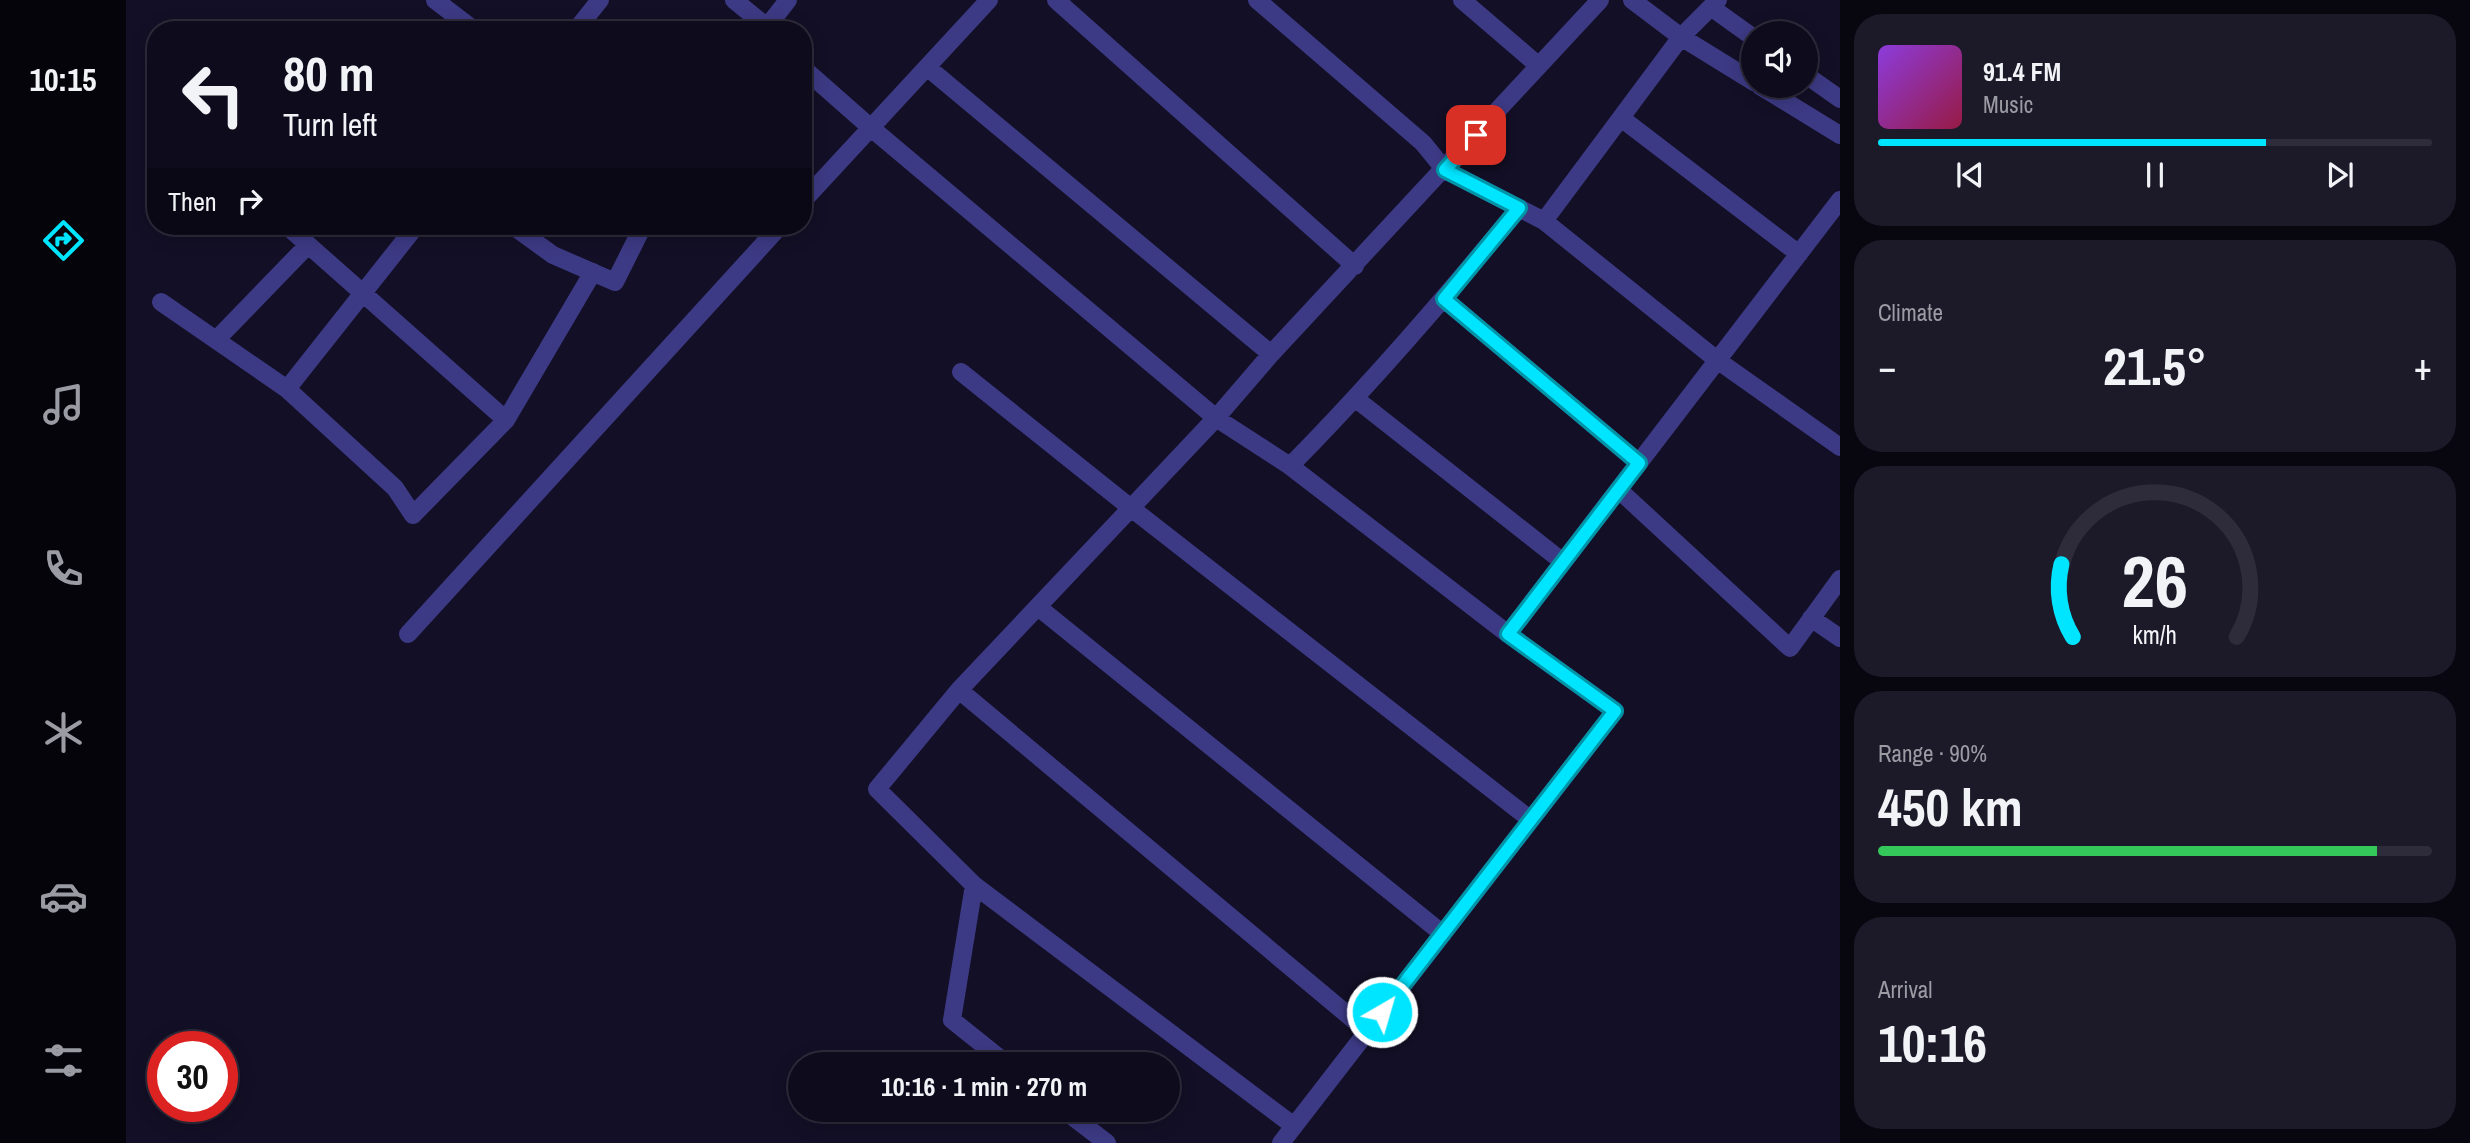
<!DOCTYPE html>
<meta charset="utf-8">
<style>
body{margin:0;font-family:"Archivo Narrow",sans-serif;background:#1c1929;color:#f1f3f6;height:100vh;display:flex;flex-direction:column;font-size:26px;white-space:nowrap}
*{box-sizing:border-box;margin:0}
p{font-size:23px;color:#9b9ba3}
.icon{flex:none;width:38px;height:38px;fill:none;stroke:currentColor;stroke-width:2;stroke-linecap:round;stroke-linejoin:round}
.map{position:relative;flex:1;overflow:hidden}
.drawer{display:flex;flex-direction:column;gap:14px;padding:14px;background:#08060f;width:630px}
.drawer>*{flex:none}
.top-card{position:absolute;left:21px;top:21px;width:665px;height:214px;border-radius:28px;box-shadow:0 4px 18px #0003,0 0 0 2px #2e2b3b;background:#0e0b1c;color:#f1f3f6;overflow:hidden}
.fabs{position:absolute;left:1615px;top:21px;display:grid;gap:14px}
.fabs a{display:grid;place-items:center;width:77px;height:77px;border-radius:50%;background:#0e0b1c;box-shadow:0 4px 18px #0003,0 0 0 2px #2e2b3b;font-size:35px}
.speed{position:absolute;left:21px;top:1031px;display:flex;gap:14px;font-size:35px;font-weight:700;text-align:center}
.speed>*{display:grid;place-content:center;width:91px;height:91px;border-radius:50%;background:#0e0b1c;box-shadow:0 4px 18px #0003,0 0 0 2px #2e2b3b;line-height:1}
.speed .limit{border:10px solid #d22;background:#fff;color:#111}
.pin{position:absolute;display:grid;place-items:center;width:60px;height:60px;color:#fff;margin:-30px;border-radius:14px;box-shadow:0 4px 10px #0006}
.me{position:absolute;width:77px;margin:-38px;rotate:38deg;stroke-linejoin:round;filter:drop-shadow(0 0 5px #0008)}
.turn{display:flex;align-items:center;gap:24px;height:147px;padding:0 21px;font-size:32px}
.turn .icon{width:91px;height:91px;stroke-width:2.5}
.turn b{display:block;font-size:49px;line-height:60px}
.then{display:flex;align-items:center;height:66px;padding:0 21px;background:#0003;gap:14px;font-size:26px}
.big{font-size:52px;font-weight:800;line-height:1.1}
.drawer .tile{flex:1;display:flex;flex-direction:column;justify-content:center;gap:10px;min-width:0;padding:0 24px;border-radius:28px;background:#1c1929}
.drawer .dial{align-items:center;gap:0}
.dial svg{height:182px;overflow:visible;fill:none;stroke:#2e2b3b;stroke-width:7;stroke-linecap:round;text-anchor:middle}
.dial text{fill:#f1f3f6;stroke:none}
.song{display:flex;align-items:center;gap:21px}
.cover{width:84px;height:84px;border-radius:10px;background:linear-gradient(135deg,hsl(270 70% 55%),hsl(340 70% 35%))}
.played{height:7px;border-radius:4px;background:linear-gradient(90deg,#00e5ff 70%,#2e2b3b 70%)}
.keys{display:flex;justify-content:space-around;direction:ltr}
.heat{display:flex;justify-content:space-between;align-items:center;font-size:38px;direction:ltr}
.charge{height:10px;border-radius:5px;background:linear-gradient(90deg,#34c759 90%,#2e2b3b 0)}
.trip{position:absolute;left:662px;top:1052px;width:392px;height:70px;border-radius:35px;background:#0e0b1c;box-shadow:0 4px 18px #0003,0 0 0 2px #2e2b3b;font-weight:800;line-height:70px;text-align:center}
main{display:flex;flex:1;min-height:0}
.tab-bar{display:flex;flex-direction:column;width:126px;justify-content:space-around;align-items:center;background:#06040b;color:#9b9ba3}
.tab-bar .icon{width:49px;height:49px}
.tab-bar .active{color:#00e5ff}
.tab-bar b{font-size:32px;color:#f1f3f6}
.map>svg:first-child{display:block}
</style>
<main>
<nav class="tab-bar">
<b>10:15</b>
<svg class="icon active" aria-label="directions" viewBox="0 0 24 24"><path d="M12 3l9 9-9 9-9-9zM9 14v-3h6M13 9l2 2-2 2"/></svg>
<svg class="icon" aria-label="music" viewBox="0 0 24 24"><path d="M9 18V5l10-2v13"/><circle cx="6" cy="18" r="3"/><circle cx="16" cy="16" r="3"/></svg>
<svg class="icon" aria-label="phone" viewBox="0 0 24 24"><path d="M5 4h4l2 5-3 2q2 4 5 5l2-3 5 2v4C11 20 4 13 5 4z"/></svg>
<svg class="icon" aria-label="climate" viewBox="0 0 24 24"><path d="M12 3v18M4 7l16 10M4 17L20 7"/></svg>
<svg class="icon" aria-label="car" viewBox="0 0 24 24"><path d="M5 17H2v-5l4-1 3-4h7l3 4 3 1v5h-3M9 17h6M6 11h13"/><circle cx="7" cy="17" r="2"/><circle cx="17" cy="17" r="2"/></svg>
<svg class="icon" aria-label="filters" viewBox="0 0 24 24"><path d="M4 7h16M4 17h16"/><circle cx="9" cy="7" r="2"/><circle cx="15" cy="17" r="2"/></svg>
</nav>
<div class="map">
<svg width="1714" height="1143" viewBox="0 0 1714 1143">
<rect width="100%" height="100%" fill="#130f26"/>
<g fill="none" stroke-linecap="round" stroke-linejoin="round">
<path stroke="#3d3a85" stroke-width="18" d="M309 0 348 30
M608 0 641 27
M930 0 1229 266
M1131 0 1297 143 1319 170 1393 208
M1336 0 1413 66
M1506 0 1555 37 1592 0
M1586 8 1628 38
M450 30 474 0
M643 30 641 27 662 0
M801 67 1145 354
M677 68 744 127 1090 418 1164 466
M1680 75 1714 99
M1634 86 1714 135
M1495 118 1673 254
M677 201 863 0
M1418 221 1555 37 1628 82
M161 226 380 420 467 272
M290 226 161 389 269 488 287 515 380 420
M387 226 427 255 489 282 517 226
M1318 299 1513 463
M35 302 161 389
M90 340 182 245
M835 372 1005 508 1405 820
M1230 399 1437 562
M1493 490 1664 648 1714 579
M912 607 1317 934
M1685 618 1714 638
M282 634 654 226
M1382 634 1714 200
M833 690 1241 1031
M848 885 1168 1126
M881 1064 826 1020 848 885 751 789 833 690 1090 418 1145 354 1474 0
M938 1110 981 1143
M1155 1143 1489 711 1382 634 1164 466C1245 384 1320 297 1393 208L1418 221 1591 360 1714 447"/>
</g>
<g fill="none" stroke-linecap="round" stroke-linejoin="round">
<defs>
<path id="route" d="M1256 1012 1489 711 1382 634 1513 463 1318 299 1393 208 1319 170 1350 135"/>
</defs>
<use href="#route" stroke="#0095a6" stroke-width="18"/>
<use href="#route" stroke="#00e5ff" stroke-width="12"/>
</g>
</svg>
<div class="fabs">
<a><svg class="icon" aria-label="sound" viewBox="0 0 24 24"><path d="M4 9h4l5-4v14l-5-4H4zM17 9q2 3 0 6"/></svg></a>
</div>
<div class="speed"><div class="limit">30</div></div>
<div class="pin" style="left:1350px;top:135px;background:#d93025"><svg class="icon" aria-label="arrive" viewBox="0 0 24 24"><path d="M6 21V4h12l-3 4 3 4H6"/></svg></div>
<svg class="me" style="left:1256px;top:1012px" viewBox="-20 -20 40 40"><circle r="17" fill="#00e5ff" stroke="#fff" stroke-width="3"/><path d="M0-11L8 9 0 5-8 9z" fill="#fff"/></svg>
<div class="trip">10:16 · 1 min · 270 m</div>
<div class="top-card">
<div class="turn"><svg class="icon" aria-label="left" viewBox="0 0 24 24"><path d="M17 20v-9H6M10 6l-5 5 5 5"/></svg><div><b>80 m</b>Turn left</div></div>
<div class="then">Then<svg class="icon" aria-label="right" viewBox="0 0 24 24"><path d="M7 20v-9h11M14 6l5 5-5 5"/></svg></div>
</div>
</div>
<section class="drawer">
<div class="tile">
<div class="song"><i class="cover"></i><div><b>91.4 FM</b><p>Music</p></div></div>
<div class="played"></div>
<div class="keys"><svg class="icon" aria-label="previous" viewBox="0 0 24 24"><path d="M18 5L8 12l10 7zM5 5v14"/></svg><svg class="icon" aria-label="pause" viewBox="0 0 24 24"><path d="M8 5v14M16 5v14"/></svg><svg class="icon" aria-label="next" viewBox="0 0 24 24"><path d="M6 5l10 7-10 7zM19 5v14"/></svg></div>
</div>
<div class="tile"><p>Climate</p>
<div class="heat"><a>−</a><b class="big">21.5°</b><a>+</a></div>
</div>
<div class="tile dial"><svg viewBox="0 0 100 80">
<path d="M14 69A42 42 0 1 1 86 69"/>
<path d="M14 69A42 42 0 0 1 9 37" stroke="#00e5ff"/>
<text x="50" y="56" font-size="32" font-weight="700">26</text>
<text x="50" y="72" font-size="11">km/h</text>
</svg></div>
<div class="tile"><p>Range · 90%</p><b class="big">450 km</b><div class="charge"></div></div>
<div class="tile"><p>Arrival</p><b class="big">10:16</b></div>
</section>
</main>
